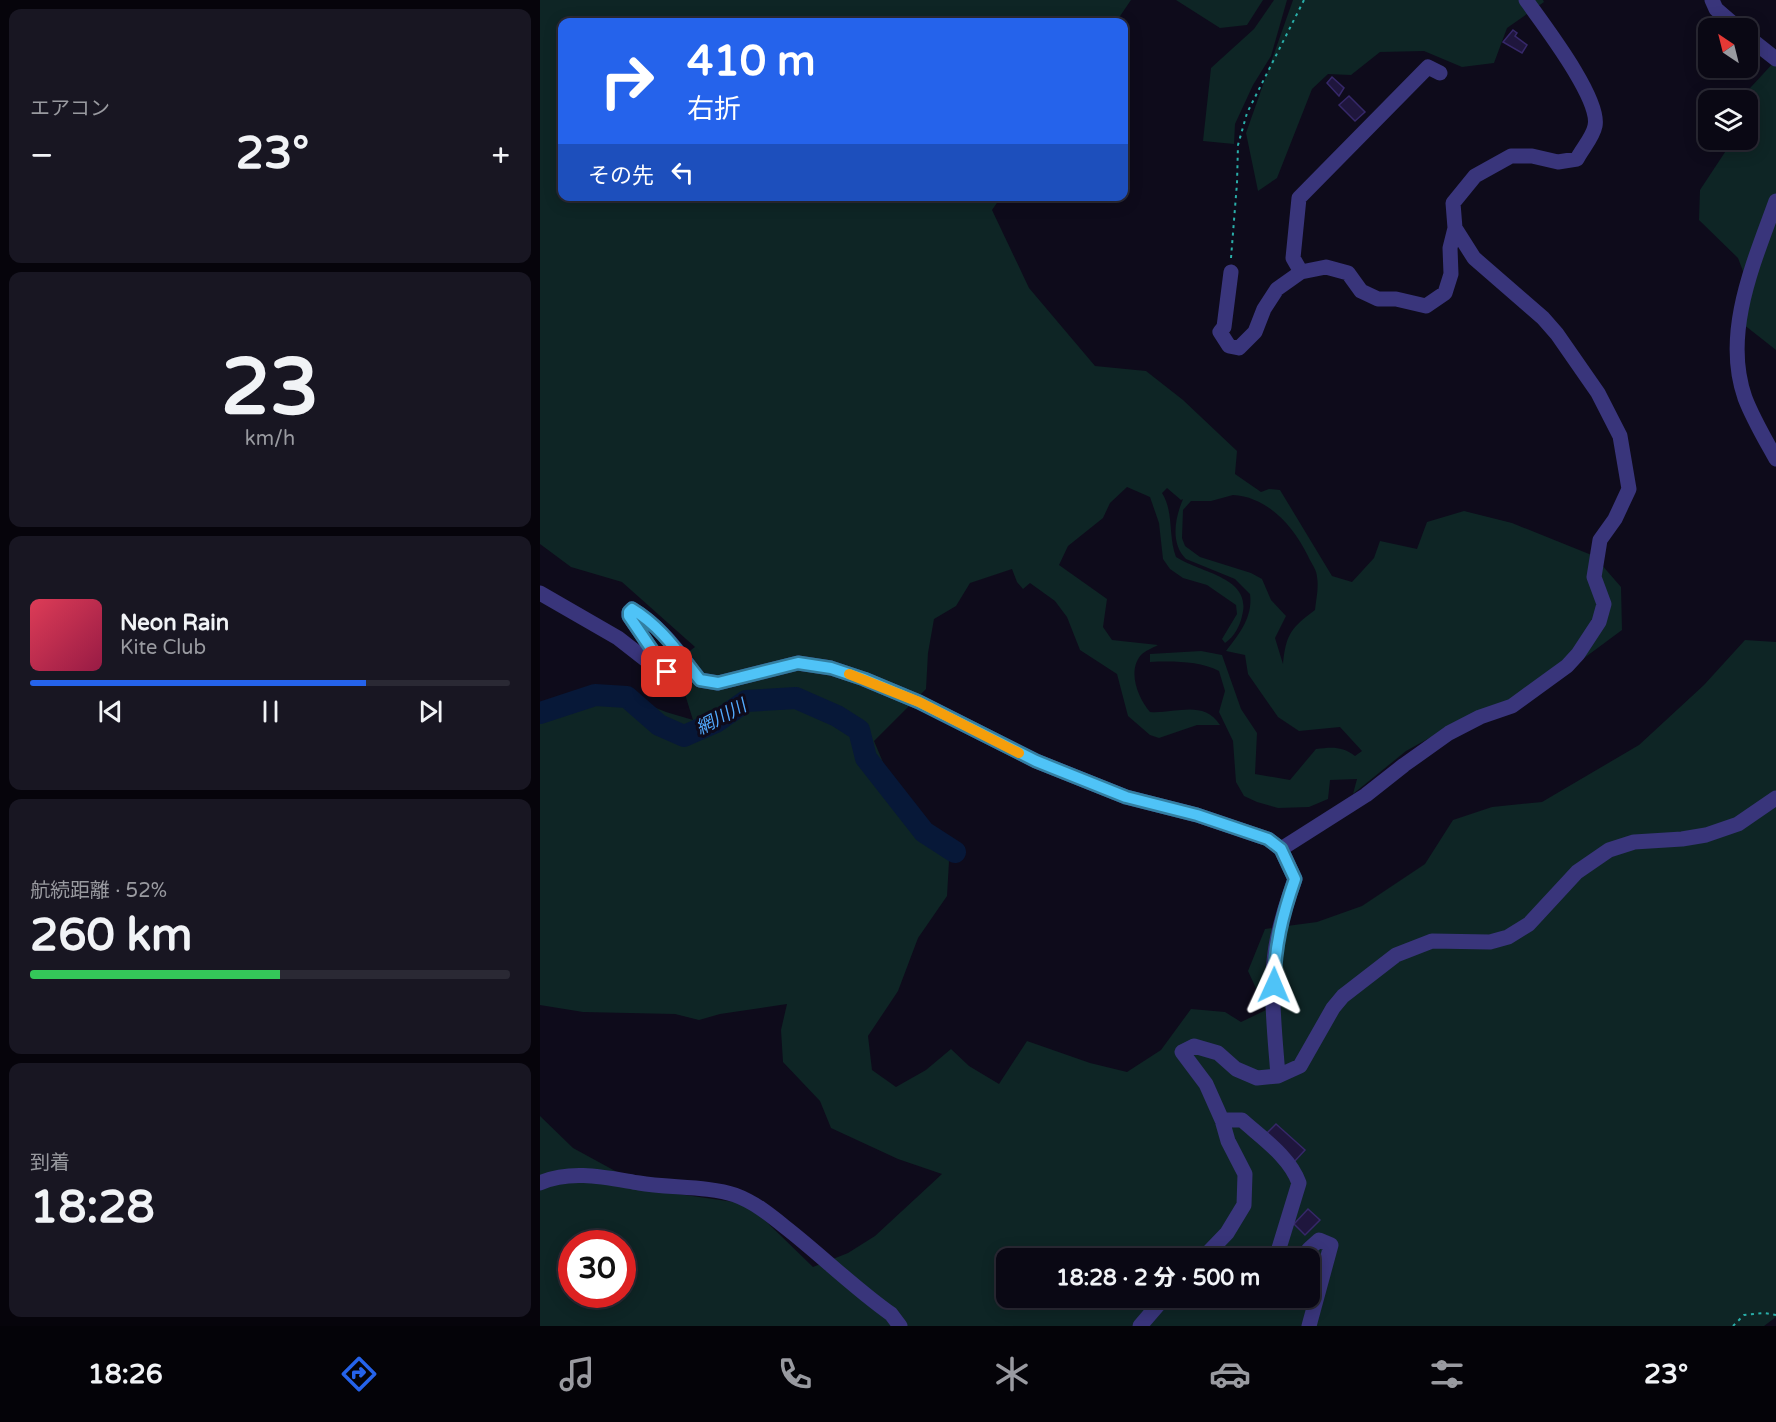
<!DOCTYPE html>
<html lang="ja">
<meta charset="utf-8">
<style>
body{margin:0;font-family:"Varela Round","Noto Sans JP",sans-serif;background:#181622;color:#f1f3f6;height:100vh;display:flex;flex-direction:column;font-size:22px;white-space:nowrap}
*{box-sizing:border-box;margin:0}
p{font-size:20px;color:#999aa0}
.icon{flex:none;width:33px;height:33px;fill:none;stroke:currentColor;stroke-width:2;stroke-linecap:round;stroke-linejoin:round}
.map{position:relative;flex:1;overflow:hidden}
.sheet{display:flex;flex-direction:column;gap:9px;padding:9px;background:#06040b;width:540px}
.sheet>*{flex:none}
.banner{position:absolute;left:18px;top:18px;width:570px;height:183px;border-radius:12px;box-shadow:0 3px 15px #0003,0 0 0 2px #2a2934;background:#2563eb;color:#fff;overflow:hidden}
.needle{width:39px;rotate:325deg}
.fabs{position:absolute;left:1158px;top:18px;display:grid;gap:12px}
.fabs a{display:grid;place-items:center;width:60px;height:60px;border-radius:12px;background:#0a0814;box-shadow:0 3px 15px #0003,0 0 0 2px #2a2934;font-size:30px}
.speed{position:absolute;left:18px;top:1230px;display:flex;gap:12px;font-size:30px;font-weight:700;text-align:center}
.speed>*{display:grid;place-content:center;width:78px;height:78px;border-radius:50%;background:#0a0814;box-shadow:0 3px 15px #0003,0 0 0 2px #2a2934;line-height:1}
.speed .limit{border:9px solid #d22;background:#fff;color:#111}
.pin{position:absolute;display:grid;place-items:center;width:51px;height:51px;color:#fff;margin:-26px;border-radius:12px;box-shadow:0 3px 9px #0006}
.me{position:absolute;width:66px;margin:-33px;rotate:1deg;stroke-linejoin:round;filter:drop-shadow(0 0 4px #0008)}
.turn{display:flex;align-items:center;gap:21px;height:126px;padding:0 30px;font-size:27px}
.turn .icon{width:78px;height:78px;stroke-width:2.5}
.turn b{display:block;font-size:42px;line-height:51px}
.then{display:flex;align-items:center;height:57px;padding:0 30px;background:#0003;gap:12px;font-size:22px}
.big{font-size:45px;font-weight:800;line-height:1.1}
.sheet .card{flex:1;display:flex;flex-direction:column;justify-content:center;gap:9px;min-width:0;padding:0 21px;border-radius:12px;background:#181622}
.sheet .dial{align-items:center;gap:0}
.dial b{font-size:78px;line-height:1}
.song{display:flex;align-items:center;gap:18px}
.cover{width:72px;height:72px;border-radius:9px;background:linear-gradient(135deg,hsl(350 70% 55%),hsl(340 70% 35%))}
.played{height:6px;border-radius:3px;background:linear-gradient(90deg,#2563eb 70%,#2a2934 70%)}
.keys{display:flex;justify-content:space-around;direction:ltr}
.heat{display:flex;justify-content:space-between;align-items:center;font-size:33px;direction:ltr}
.charge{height:9px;border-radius:4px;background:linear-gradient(90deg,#34c759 52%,#2a2934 0)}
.trip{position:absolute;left:456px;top:1248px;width:324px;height:60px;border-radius:12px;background:#0a0814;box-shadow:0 3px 15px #0003,0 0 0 2px #2a2934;font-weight:800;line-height:60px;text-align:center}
.menu{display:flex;height:96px;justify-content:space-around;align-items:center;background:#040308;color:#999aa0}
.menu .icon{width:42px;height:42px}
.menu .active{color:#2563eb}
.menu b{font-size:27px;color:#f1f3f6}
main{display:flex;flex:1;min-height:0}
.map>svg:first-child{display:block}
</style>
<main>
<section class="sheet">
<div class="card"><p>エアコン</p>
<div class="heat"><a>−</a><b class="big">23°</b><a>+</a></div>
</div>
<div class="card dial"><b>23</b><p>km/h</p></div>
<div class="card">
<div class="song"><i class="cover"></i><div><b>Neon Rain</b><p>Kite Club</p></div></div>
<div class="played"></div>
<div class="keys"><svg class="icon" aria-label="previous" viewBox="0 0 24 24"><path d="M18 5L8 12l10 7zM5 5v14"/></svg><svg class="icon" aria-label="pause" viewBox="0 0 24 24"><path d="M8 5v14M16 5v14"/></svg><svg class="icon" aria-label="next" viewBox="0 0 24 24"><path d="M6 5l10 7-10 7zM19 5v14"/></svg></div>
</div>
<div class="card"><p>航続距離 · 52%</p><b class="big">260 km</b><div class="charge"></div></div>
<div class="card"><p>到着</p><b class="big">18:28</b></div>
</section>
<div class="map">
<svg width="1236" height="1326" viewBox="0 0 1236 1326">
<rect width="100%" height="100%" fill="#0e0b1b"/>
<path fill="#0e2525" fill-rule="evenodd" d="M0 0H591L576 22H22V196L461 197 452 210 489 288 555 366 606 371 643 400 697 451 695 474 721 492 729 489 740 490 792 576 812 582 834 558 840 541 877 549 887 522 924 511 972 523 1054 556 1081 587 1082 630 1032 667 986 694 909 727 866 751 813 794 817 779 790 780 788 799 769 807 738 808 717 802 704 796 696 782 693 741 679 712 685 691 679 671C659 661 633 661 610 662V654L661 651 682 655 701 709 717 733 715 774 750 780 776 749C792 747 802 746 815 756L822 751 800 727 759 731 738 717 708 674 705 655 686 651C700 633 713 617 710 594L695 579 646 559C630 543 635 518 643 499L641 500 627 488 622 493C634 512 628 536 636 557 660 573 713 577 702 616 700 626 694 637 685 643L682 639 697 614 696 605 667 585 643 578 630 569 623 559 619 523 610 497 587 487 570 503 563 518 528 546 519 565 567 599 563 627 572 640 618 645C612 648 605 651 601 655 587 671 598 698 610 712 635 714 663 699 680 725H657L619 738 610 735 588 716 577 674 540 650 527 617 515 601 490 583 483 589 477 582 472 569 430 583 416 606 394 619 388 653 386 689 334 741 350 779 395 835 410 844 407 896 378 938 358 991 328 1036 332 1070 356 1087 386 1070 411 1049 429 1066 459 1084 487 1041 550 1063 587 1072 621 1050 651 1009 685 1012 701 1022 726 1010 708 971 725 929 777 922 822 906 885 864 913 820 952 807 1002 802 1099 745 1164 685 1205 640 1236 642V1317L1224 1326H0V1116L33 1148 110 1190 208 1204 273 1267 308 1253 335 1236 402 1174 358 1159 291 1128 280 1101 243 1062 241 1030 247 1004 180 1014 159 1020 135 1014 43 1012 0 1005V704L15 700 50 703 94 699 126 712 153 720 135 662 155 647 82 582 31 567 0 544ZM693 495C728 497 753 526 768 556 771 563 777 570 777 577 779 588 776 599 775 610 751 628 746 634 743 664L735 638 746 616 731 600 722 579 711 573 660 557 645 546 642 538 643 510 651 501H671ZM32 1244H82V1294H32ZM466 1258H770V1298H466Z
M636 0H723L707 25 680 28Z
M734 0H747L731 56 713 85 695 124 694 144 663 141 671 68 714 29Z
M753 0H1003L1004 2 967 28 954 63 922 67 884 51 840 52 811 75 788 74 772 89 737 178 718 191 706 133Z
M1236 60V350L1203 324 1206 279 1198 258 1159 220 1160 190 1193 140H1208V100H1199Z"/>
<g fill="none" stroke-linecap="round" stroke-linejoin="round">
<path stroke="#071838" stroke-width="22" d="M0 713 55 695 87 697 119 725 144 736 176 722 206 701 256 698 297 716 319 730 326 758 384 832 415 852"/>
</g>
<path fill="#1f163d" stroke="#362869" stroke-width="1.5" d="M973 30 977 33 975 36 987 45 982 53 963 42Z
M792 77 804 88 799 96 787 83Z
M809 96 825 112 815 121 799 105Z
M736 1124 765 1150 754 1162 725 1135Z
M768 1209 780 1220 765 1235 754 1224Z"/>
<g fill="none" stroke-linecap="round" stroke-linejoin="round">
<path stroke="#2aaea9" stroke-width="2" stroke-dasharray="3 4.5" stroke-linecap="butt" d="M691 258 697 183 698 145 707 113 764 0
M1193 1326 1204 1315 1224 1313 1236 1315"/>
<path stroke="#39357b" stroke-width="15" d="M1172 0 1176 9 1198 28
M1208 37 1236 59
M1236 201C1214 262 1182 333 1205 398 1213 419 1225 439 1236 459
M691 272 684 327 680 332 689 346 699 348 715 332 724 309 737 289 761 272 786 267 808 273 821 291 838 299H856L886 306 905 293 911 274 910 248 915 228 913 203 935 176 971 156H992L1018 162 1037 159C1042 149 1053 137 1055 126 1061 99 1003 24 986 0
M761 272 753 258 759 198 888 67 900 73
M0 593 78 638 119 670 127 672 89 616V612L92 609C122 627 140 654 160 680L178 683 258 663 291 668 324 679 379 702 496 761 586 797 657 815 728 839 741 849 755 879C747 901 740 923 736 946 729 986 735 1035 738 1076
M741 849 826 795 864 765 909 733 940 717 972 706 1027 666 1038 654 1059 622 1064 604 1054 577 1060 540 1075 519 1089 489 1080 436 1058 393 1017 334 1003 318 934 258 915 228
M682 1120H702C722 1138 750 1157 759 1183L736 1258
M0 1183C31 1169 68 1178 99 1183 128 1188 169 1186 195 1195 214 1202 229 1214 245 1227 281 1255 314 1288 351 1314L360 1326
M663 1258 687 1233 704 1205 705 1174 688 1141 682 1120 666 1084 642 1052 654 1046 678 1053 696 1069 717 1078 738 1076 760 1066 793 1008 803 996 856 955 892 941 950 942 968 937 989 924 1037 872 1069 850 1094 842 1142 839 1166 835 1198 824 1236 798
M764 1258 769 1249 779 1240 791 1245 769 1326
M600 1326 624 1298"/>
</g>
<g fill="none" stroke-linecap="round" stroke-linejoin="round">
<defs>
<path id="route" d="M127 672 89 616V612L92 609C122 627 139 654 160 680L178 683 258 663 291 668 324 679 379 702 496 761 586 797 657 815 728 839 741 849 755 879C742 916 735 946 734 985"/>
</defs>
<use href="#route" stroke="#337fa1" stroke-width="15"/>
<use href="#route" stroke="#4fc3f7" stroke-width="10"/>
<path stroke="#f59e0b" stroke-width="10" d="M309 674 379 702 479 753"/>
</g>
<g text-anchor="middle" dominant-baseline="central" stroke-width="6" stroke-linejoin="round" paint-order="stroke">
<g font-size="18" font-style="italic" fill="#53abff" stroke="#0e0b1b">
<text transform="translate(181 717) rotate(-28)">網川川</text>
</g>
</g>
</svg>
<div class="fabs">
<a><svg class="needle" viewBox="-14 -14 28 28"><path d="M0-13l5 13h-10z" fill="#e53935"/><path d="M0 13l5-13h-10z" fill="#999aa0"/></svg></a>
<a><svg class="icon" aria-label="layers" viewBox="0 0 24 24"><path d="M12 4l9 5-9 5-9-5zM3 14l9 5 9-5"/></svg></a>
</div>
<div class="speed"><div class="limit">30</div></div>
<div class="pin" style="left:127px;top:672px;background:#d93025"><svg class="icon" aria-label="arrive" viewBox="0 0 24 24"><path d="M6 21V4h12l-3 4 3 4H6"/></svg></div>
<svg class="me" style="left:734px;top:985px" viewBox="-20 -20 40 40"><path d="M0-17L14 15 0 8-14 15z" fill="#4fc3f7" stroke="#fff" stroke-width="4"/></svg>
<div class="trip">18:28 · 2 分 · 500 m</div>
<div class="banner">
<div class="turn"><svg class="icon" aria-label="right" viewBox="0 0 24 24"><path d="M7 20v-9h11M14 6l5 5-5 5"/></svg><div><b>410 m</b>右折</div></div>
<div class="then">その先<svg class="icon" aria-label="left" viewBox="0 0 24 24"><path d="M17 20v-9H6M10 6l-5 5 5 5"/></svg></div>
</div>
</div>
</main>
<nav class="menu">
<b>18:26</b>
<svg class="icon active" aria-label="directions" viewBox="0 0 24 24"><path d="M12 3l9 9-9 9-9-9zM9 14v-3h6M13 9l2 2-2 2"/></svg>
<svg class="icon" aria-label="music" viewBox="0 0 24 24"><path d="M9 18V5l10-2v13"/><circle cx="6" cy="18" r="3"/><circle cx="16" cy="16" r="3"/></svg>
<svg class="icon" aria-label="phone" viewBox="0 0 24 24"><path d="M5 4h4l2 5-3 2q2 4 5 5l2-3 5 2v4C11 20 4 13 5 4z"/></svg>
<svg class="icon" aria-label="climate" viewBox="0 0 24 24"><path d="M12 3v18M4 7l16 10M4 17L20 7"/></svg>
<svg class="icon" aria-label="car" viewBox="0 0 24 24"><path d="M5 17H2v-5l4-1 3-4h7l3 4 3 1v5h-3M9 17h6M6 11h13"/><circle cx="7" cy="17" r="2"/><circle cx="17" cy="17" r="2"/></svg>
<svg class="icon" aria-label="filters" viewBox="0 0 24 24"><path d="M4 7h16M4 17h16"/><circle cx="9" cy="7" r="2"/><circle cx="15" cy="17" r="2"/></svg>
<b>23°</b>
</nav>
